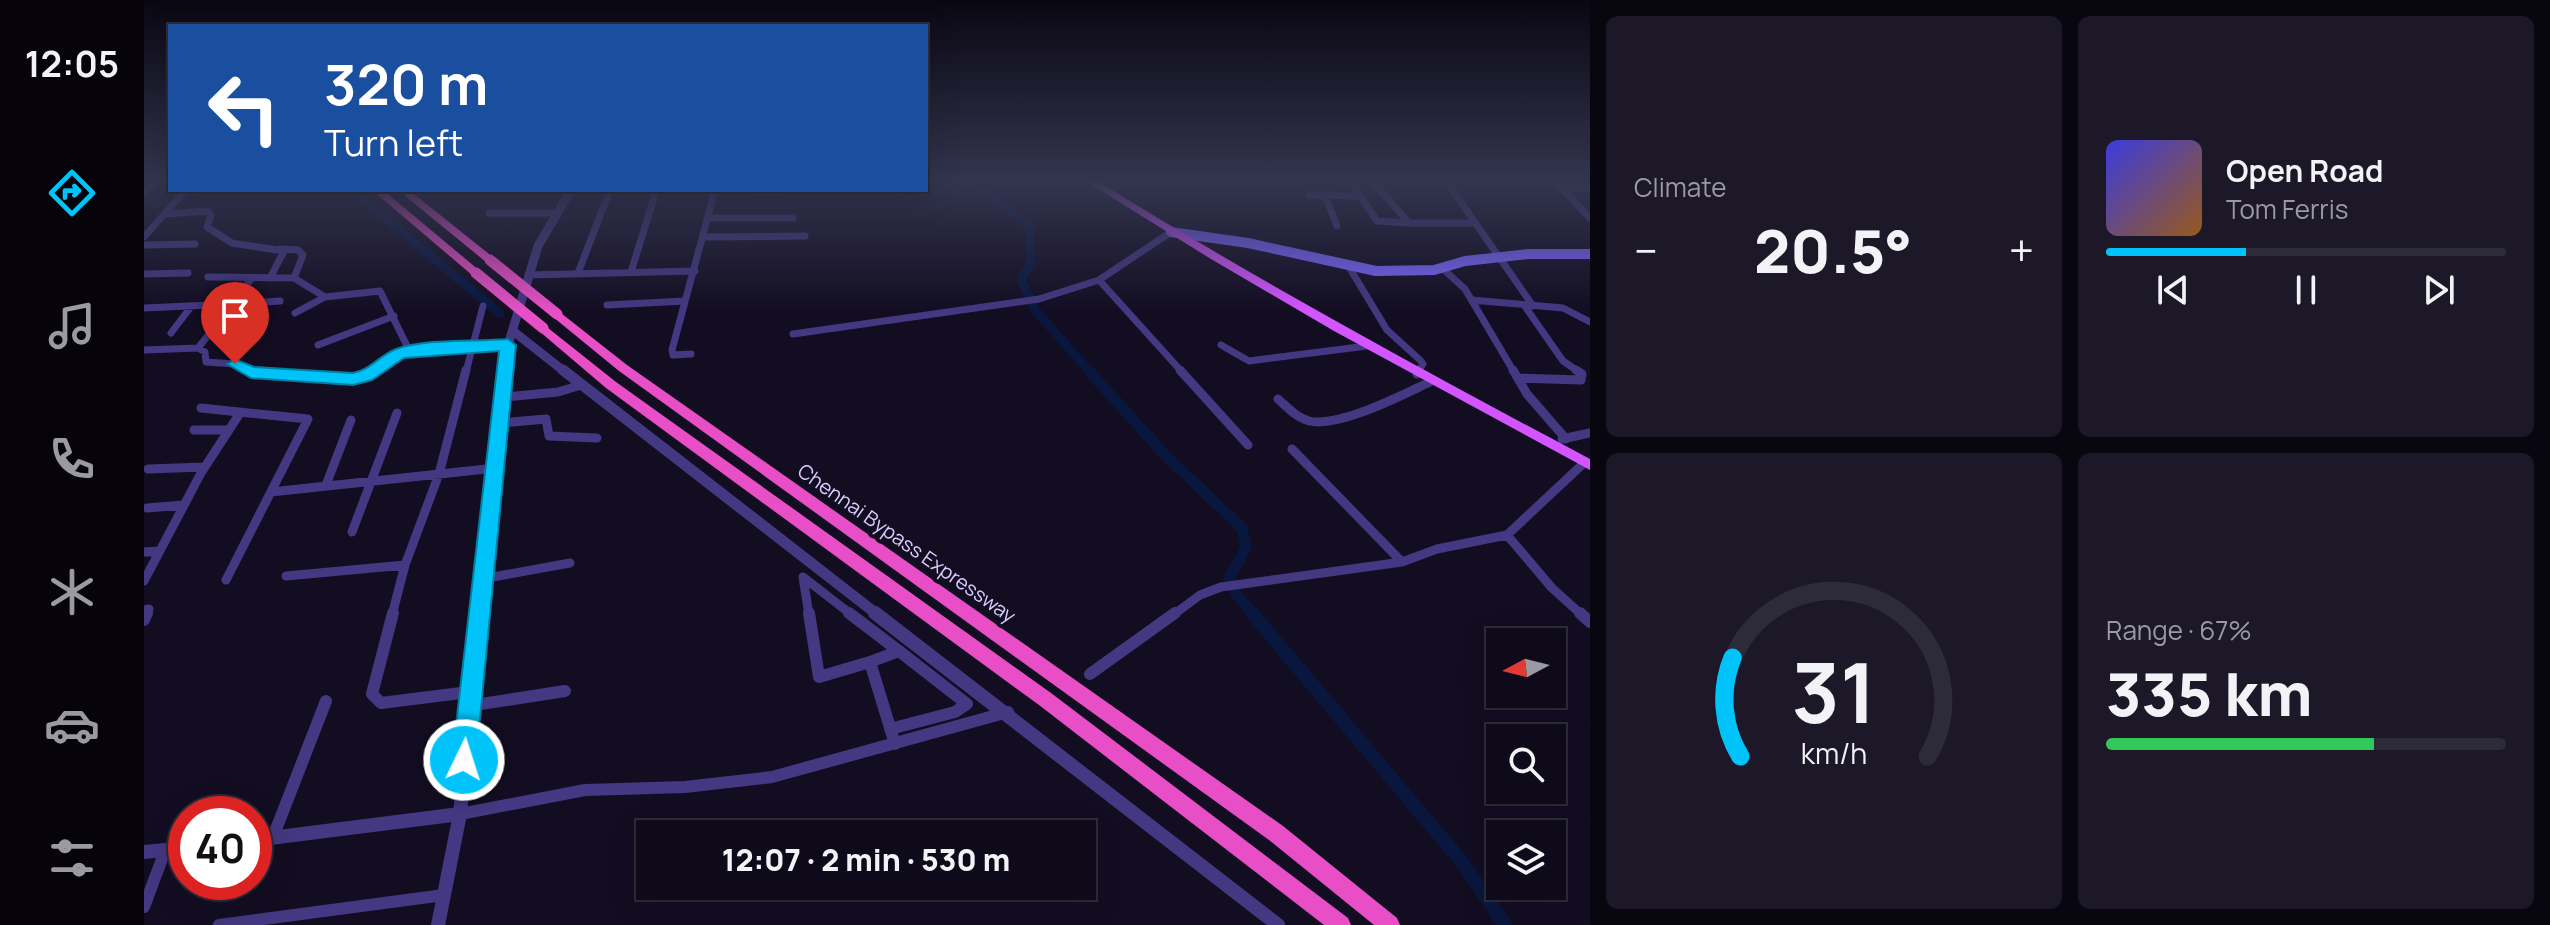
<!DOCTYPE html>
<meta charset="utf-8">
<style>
body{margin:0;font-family:Manrope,sans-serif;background:#1c1827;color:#f1f3f6;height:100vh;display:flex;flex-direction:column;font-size:30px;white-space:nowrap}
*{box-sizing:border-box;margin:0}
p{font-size:26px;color:#9b9aa2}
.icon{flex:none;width:44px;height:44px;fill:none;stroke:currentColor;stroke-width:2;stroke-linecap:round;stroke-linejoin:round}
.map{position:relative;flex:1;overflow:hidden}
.side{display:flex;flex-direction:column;gap:16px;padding:16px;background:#08060e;width:960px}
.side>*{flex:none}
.top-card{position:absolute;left:24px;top:24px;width:760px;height:168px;border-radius:0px;box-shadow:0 8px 32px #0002,0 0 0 2px #2e2b39;background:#1a4fa0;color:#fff;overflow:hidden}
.needle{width:52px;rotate:263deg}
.fabs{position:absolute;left:1342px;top:628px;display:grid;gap:16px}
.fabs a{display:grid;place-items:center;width:80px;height:80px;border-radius:0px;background:#0e0a1a;box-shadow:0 8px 32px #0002,0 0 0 2px #2e2b39;font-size:40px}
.speed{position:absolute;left:24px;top:796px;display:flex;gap:16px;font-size:40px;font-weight:700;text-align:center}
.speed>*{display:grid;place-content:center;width:104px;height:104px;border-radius:50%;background:#0e0a1a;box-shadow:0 8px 32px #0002,0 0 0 2px #2e2b39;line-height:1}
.speed .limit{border:12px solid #d22;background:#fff;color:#111}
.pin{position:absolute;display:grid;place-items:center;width:68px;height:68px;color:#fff;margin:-82px -34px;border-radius:50% 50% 50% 0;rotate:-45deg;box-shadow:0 0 8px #0007}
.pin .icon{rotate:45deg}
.me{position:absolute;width:88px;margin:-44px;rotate:4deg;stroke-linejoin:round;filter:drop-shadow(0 0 6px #0008)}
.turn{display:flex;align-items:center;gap:28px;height:168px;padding:0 24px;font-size:36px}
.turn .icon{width:104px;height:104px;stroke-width:2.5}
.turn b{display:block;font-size:56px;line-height:68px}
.big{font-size:60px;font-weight:800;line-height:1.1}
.side .widget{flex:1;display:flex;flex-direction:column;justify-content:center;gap:12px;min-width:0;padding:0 28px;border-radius:12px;background:#1c1827}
.side .dial{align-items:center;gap:0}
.dial svg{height:208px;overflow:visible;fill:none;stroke:#2e2b39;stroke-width:7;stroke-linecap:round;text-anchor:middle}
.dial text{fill:#f1f3f6;stroke:none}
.song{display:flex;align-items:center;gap:24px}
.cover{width:96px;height:96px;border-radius:12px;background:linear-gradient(135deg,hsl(240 70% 55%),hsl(30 70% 35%))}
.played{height:8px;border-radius:4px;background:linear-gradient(90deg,#00c4f9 35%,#2e2b39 35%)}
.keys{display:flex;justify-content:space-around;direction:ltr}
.heat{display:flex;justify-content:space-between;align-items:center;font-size:44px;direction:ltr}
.charge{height:12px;border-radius:6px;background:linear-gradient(90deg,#34c759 67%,#2e2b39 0)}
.side .tiles{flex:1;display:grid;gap:16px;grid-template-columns:repeat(2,1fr)}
.trip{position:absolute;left:492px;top:820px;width:460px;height:80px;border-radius:0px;background:#0e0a1a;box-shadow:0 8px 32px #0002,0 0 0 2px #2e2b39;font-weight:800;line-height:80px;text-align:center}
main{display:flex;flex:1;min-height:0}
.tabs{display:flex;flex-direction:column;width:144px;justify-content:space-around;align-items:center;background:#06040a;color:#9b9aa2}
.tabs .icon{width:56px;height:56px}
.tabs .selected{color:#00c4f9}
.tabs b{font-size:36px;color:#f1f3f6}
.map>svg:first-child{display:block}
</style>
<main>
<nav class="tabs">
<b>12:05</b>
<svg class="icon selected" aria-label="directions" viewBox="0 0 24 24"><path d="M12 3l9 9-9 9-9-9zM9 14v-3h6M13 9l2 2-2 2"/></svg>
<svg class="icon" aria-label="music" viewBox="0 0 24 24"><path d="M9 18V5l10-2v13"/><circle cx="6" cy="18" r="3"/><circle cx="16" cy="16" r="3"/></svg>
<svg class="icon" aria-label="phone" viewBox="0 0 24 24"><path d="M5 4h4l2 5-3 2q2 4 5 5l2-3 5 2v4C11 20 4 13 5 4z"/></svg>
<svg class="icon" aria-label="climate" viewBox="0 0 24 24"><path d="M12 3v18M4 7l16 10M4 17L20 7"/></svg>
<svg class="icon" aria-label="car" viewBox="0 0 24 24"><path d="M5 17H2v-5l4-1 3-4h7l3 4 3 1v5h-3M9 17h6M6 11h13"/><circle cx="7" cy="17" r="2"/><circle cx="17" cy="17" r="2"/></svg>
<svg class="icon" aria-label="filters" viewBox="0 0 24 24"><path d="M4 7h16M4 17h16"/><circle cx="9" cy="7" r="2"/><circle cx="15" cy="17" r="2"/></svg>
</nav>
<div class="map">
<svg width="1446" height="925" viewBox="0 0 1446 925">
<rect width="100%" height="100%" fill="#130d22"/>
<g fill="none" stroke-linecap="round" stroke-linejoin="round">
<path stroke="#09173f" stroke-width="2" d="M0 208 29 190"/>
<path stroke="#09173f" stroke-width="9" d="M828 182 885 226 887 263 877 280 892 311 946 372
M208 190 356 314"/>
<path stroke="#09173f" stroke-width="11" d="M944 370 1022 456 1098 528 1102 548 1085 578 1093 595 1110 615"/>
<path stroke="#09173f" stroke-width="14" d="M1108 613 1318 862 1361 925"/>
<path stroke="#433881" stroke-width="7" d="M1207 182 1233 221 1265 223
M1229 182 1265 223H1331
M1303 182 1389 306
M1412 182 1446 218
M1419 189 1446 188
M487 190H515
M571 190 638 191
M0 191 9 182
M1166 195 1216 196
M1181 195 1193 226
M345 213H414
M21 214 63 211 67 215 63 227 88 243 140 251 126 278
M564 218H649
M0 237 42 190
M559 237 661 236
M0 245 51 244
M137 249 154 250 159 255 150 278
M1205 267 1243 330 1276 360 1279 364 1274 372
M1297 267 1321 289 1370 372
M487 272 512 191
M434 273 466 190
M0 274 44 273
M384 275 551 271
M64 277 150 278 181 297
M955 280 1038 372
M1328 300 1419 308 1446 322
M89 304 136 301
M89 304 107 279
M463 305 541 301
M1380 305 1419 361 1435 372
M0 308 89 304 54 348
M151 313 181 297 236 291 266 352
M27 333 46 308
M649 334 895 299 955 280 1027 232
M174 345 250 316
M1077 345 1105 361 1223 346
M0 350 54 348 61 352 62 362 91 364 109 372
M547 354 529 355 528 350 571 190
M230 372 255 354 364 345
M322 372 339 306"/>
<path stroke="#433881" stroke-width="9" d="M103 370 209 379 233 370
M1036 370 1104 445
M1369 370 1383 394 1422 439
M1273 374 1275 370
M1375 378 1437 380 1438 374 1432 370
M361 397 414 392 437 385
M1134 399C1143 407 1153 418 1165 421 1195 428 1258 395 1286 382
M57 408 164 419 82 580
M357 423 402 419 405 436 453 438
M50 430H85
M1418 439 1446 433
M1148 449 1258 562
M4 469 60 467
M182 485 207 420
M127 492 352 468
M3 508 40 505
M208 532 253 413
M1363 535 1408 588 1438 615
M0 552 16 551
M142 576 261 565
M659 577 708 615
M659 577 665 615
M338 579 426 563
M0 581 57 473 96 413
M0 610 5 609 2 615
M248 615 261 565 295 474 322 370
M1029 615 1056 595 1077 587 1258 562 1293 549 1363 535 1441 462"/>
<path stroke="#433881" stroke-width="12" d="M249 613 228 694 237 703 325 692
M665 613 675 677 726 662
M705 613 755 651 726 662 751 744
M1436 613 1446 622
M0 620 3 613
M946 674 1031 613
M324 706 421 691
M746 729 811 712 823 704 755 651
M316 814 441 790 541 787 628 777 864 712
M129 837 182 701
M0 907 21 851
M75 925 300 895"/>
<path stroke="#433881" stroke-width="9" d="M369 331 421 372
M361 372 364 345 394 246 427 190"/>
<path stroke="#433881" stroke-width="11" d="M419 370 734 615
M334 615 361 370"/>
<path stroke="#433881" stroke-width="14" d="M731 613 1134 925
M110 840 316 814
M0 852 42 848
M294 925 316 814 334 613"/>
<path stroke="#7a65ff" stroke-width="10" d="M1027 232 1104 243 1232 271 1290 270 1321 261 1385 254H1446"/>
<path fill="#d255ff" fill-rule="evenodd" d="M943 182H955C1115 281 1280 371 1446 459V470L1190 331 1067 259Z"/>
<path fill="#e84fc6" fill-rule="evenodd" d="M228 190H239L336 271V275H328Z
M254 190H265L350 258V262H342Z
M413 310 483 365 1139 826 1253 918 1256 925H1230L1125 840 475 371 409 317 407 314Z
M399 324 472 382 907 693 1204 918 1207 925H1180L895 705 462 388 395 331 393 328Z"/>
<path stroke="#e84fc6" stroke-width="11" d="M346 260 413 314
M332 273 399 328"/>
</g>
<linearGradient id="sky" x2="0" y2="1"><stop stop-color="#0a0713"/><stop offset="0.58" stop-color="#33354f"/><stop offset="1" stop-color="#33354f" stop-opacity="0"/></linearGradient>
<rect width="1446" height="312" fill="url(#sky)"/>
<path fill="#00c4f9" stroke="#007fa2" stroke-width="2" d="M364 339 372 345 332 760 328 768 320 772 311 768 308 760 355 351 260 358 228 380 209 385 107 378 83 364 91 359 110 367 209 373C226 370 236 355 252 349 285 338 329 342 364 339Z"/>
<g text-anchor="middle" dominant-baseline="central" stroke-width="8" stroke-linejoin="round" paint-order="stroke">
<g font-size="20" fill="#d9ceff" stroke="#130d22">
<text transform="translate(763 543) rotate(35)">Chennai Bypass Expressway</text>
</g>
</g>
</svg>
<div class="fabs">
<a><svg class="needle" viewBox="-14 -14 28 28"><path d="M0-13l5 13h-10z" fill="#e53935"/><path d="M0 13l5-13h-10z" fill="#9b9aa2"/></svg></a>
<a><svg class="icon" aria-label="search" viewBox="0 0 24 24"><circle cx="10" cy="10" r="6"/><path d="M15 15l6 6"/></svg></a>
<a><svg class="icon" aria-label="layers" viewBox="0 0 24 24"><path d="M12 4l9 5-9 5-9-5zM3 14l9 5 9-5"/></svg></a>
</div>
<div class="speed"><div class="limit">40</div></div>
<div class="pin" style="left:91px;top:364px;background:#d93025"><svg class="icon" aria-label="arrive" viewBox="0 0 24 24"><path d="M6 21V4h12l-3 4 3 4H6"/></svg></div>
<svg class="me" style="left:320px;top:760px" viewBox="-20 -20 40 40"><circle r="17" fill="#00c4f9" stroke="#fff" stroke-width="3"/><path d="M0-11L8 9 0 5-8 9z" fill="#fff"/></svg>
<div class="trip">12:07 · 2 min · 530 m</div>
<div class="top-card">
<div class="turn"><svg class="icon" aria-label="left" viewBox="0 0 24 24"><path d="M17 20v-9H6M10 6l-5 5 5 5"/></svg><div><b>320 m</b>Turn left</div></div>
</div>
</div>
<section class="side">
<div class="tiles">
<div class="widget"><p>Climate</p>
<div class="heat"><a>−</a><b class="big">20.5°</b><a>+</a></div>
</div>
<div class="widget">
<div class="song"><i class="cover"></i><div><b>Open Road</b><p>Tom Ferris</p></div></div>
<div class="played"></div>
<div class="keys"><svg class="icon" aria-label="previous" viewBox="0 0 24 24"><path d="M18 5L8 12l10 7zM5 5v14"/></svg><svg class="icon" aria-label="pause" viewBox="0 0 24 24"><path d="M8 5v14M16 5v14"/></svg><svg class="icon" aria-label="next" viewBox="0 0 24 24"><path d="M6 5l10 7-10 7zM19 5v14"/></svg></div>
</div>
<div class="widget dial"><svg viewBox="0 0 100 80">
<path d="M14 69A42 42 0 1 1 86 69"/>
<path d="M14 69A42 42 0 0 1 11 31" stroke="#00c4f9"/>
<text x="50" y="56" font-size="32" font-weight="700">31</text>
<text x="50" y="72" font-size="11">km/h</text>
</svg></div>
<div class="widget"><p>Range · 67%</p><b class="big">335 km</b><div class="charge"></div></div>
</div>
</section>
</main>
